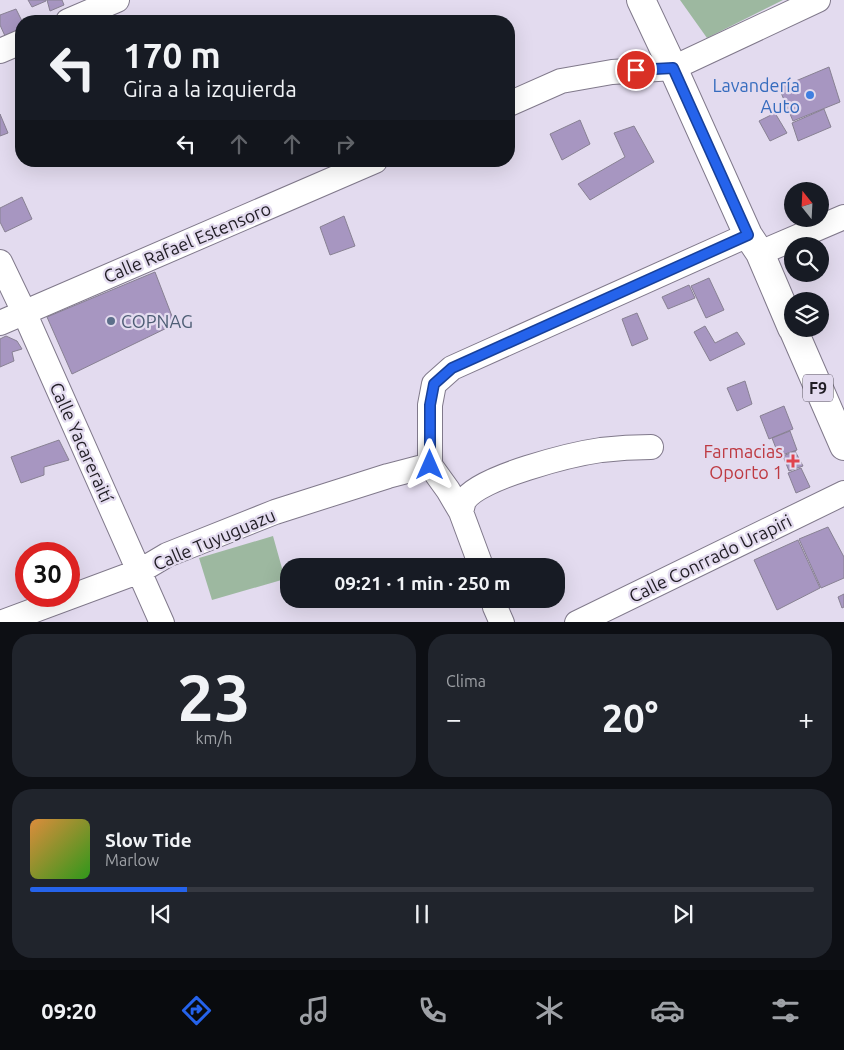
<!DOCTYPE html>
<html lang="es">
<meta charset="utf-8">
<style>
body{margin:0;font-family:Ubuntu,sans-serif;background:#20242c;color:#f1f3f6;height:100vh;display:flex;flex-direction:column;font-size:19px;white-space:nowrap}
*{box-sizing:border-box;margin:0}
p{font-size:16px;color:#9ea1a6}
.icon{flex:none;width:28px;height:28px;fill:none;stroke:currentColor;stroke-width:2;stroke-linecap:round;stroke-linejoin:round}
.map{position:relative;height:622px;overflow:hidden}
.side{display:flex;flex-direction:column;gap:12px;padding:12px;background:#0d0f14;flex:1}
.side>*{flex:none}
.guide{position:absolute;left:15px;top:15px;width:500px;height:152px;border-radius:20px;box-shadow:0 5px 20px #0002;background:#171b24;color:#f1f3f6;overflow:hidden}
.needle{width:32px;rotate:342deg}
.controls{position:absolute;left:784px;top:182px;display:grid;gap:10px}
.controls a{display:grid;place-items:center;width:45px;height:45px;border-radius:50%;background:#171b24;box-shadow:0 5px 20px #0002;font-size:25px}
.speed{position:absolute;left:15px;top:542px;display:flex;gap:10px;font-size:25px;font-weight:700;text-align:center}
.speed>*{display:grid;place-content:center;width:65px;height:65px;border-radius:50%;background:#171b24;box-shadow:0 5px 20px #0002;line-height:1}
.speed .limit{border:8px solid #d22;background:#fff;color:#111}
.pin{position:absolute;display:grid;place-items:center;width:42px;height:42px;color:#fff;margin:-21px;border:2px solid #fff;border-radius:50%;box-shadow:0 1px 5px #0007}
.me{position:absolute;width:55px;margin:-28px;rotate:0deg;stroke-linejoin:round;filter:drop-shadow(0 0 4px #0008)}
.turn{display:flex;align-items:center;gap:18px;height:105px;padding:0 25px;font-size:22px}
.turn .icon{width:65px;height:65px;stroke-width:2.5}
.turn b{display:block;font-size:35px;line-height:42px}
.lanes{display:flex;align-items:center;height:48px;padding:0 25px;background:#0003;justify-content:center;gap:25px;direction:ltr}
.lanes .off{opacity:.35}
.big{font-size:38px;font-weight:600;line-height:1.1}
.side .card{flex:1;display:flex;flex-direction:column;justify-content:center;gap:8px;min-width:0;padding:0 18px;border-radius:20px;background:#20242c}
.side .dial{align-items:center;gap:0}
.dial b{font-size:65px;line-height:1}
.song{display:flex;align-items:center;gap:15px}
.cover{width:60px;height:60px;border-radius:8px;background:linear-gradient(135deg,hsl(30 70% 55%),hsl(110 70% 35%))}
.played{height:5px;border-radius:2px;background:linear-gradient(90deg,#2563eb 20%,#363941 20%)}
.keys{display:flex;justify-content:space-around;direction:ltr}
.heat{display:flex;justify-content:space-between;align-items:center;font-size:28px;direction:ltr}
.side .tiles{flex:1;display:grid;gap:12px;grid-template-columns:1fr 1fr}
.card:last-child{grid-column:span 2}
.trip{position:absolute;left:280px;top:558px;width:285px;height:50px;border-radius:20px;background:#171b24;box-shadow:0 5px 20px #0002;font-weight:600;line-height:50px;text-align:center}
.tabs{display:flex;height:80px;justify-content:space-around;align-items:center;background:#090b0e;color:#9ea1a6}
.tabs .icon{width:35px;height:35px}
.tabs .current{color:#2563eb}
.tabs b{font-size:22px;color:#f1f3f6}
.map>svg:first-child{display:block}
</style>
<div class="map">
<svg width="844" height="623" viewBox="0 0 844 623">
<rect width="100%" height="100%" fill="#e3dbef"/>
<path fill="#9db8a0" d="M680 0H783L707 38Z
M273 536 285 579 212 600 199 558Z"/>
<path fill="#a796c1" stroke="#888193" d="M28 0H46V1L32 7Z
M47 0H62L64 5 50 11Z
M16 9 22 21 21 30 5 36 0 25V15Z
M829 67 840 102 793 121 779 88Z
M824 109 831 127 798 141 792 123Z
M775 113 787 133 770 141 759 121Z
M0 114 8 133 0 136Z
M580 120 590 144 562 160 550 134Z
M634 126 654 162 590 200 578 184 625 157 614 133Z
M22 197 32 219 5 232 0 222V208Z
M344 216 355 246 330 255 320 227Z
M155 272 175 324 72 374 47 317Z
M709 278 724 310 706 318 691 286Z
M689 285 695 298 668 309 662 297Z
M637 313 648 339 632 346 622 319Z
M705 326 715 343 737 332 745 344 710 361 694 332Z
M6 336 17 341 22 349 12 352 14 361 0 367V339Z
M745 381 752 404 737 411 727 388Z
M784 406 793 429 769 439 760 416Z
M790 431 797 450 779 456 772 438Z
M59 440 69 460 44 467V475L21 483 11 457Z
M795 451 803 466 789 471 783 456Z
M801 468 810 487 796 493 788 473Z
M828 527 844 557V578L821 588 799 539Z
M798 540 820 588 777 610 754 560Z
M844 594V607L842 608 838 597Z"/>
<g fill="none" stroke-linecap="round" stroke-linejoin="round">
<defs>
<path id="minor" d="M68 21 117 0
M0 51 21 42
M509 104 561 81 612 72 673 68 818 0
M760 253 844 217
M0 262 24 312 162 623
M0 323 375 161
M430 465V405L434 384 452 368 748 235
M430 465 448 490 461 512 481 566
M461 512C462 509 463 503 464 501 478 477 573 454 601 450 618 448 634 447 651 447
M493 599 495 607 502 623
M0 623 140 571 167 555 275 512 388 476 430 465
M577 623 844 493"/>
<path id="highway" d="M641 0 673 68 748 235 760 253 792 328
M793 329 844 446"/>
</defs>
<use href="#minor" stroke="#80798b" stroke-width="26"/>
<use href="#highway" stroke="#80798b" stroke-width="30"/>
<use href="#minor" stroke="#fff" stroke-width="24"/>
<use href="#highway" stroke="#fff" stroke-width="28"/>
</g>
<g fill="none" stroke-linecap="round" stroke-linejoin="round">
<defs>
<path id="route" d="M430 465V405L434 384 452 368 748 235 673 68 636 70"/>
</defs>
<use href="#route" stroke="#184099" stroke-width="12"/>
<use href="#route" stroke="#2563eb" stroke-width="9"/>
</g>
<circle fill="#3f7fe0" stroke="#e3dbef" stroke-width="2" cx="810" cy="95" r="5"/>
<circle fill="#5c6f8a" stroke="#e3dbef" stroke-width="2" cx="111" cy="321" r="5"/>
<path fill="#e0444e" stroke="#e3dbef" stroke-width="2" d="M790.5 453.5h5v5h5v5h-5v5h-5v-5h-5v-5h5z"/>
<g text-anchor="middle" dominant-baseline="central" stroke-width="4.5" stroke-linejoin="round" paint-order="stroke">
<rect fill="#e3dbef" stroke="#5a5661" stroke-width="1" x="803" y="374.5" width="30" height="27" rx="4"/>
<g font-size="16" font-weight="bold" fill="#201d24">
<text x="818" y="388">F9</text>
</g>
<g font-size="18" fill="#366cbe" stroke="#e3dbef" text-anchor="end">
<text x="800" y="85">Lavandería<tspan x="800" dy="21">Auto</tspan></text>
</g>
<g font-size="18" fill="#201d24" stroke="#e3dbef">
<text transform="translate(187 242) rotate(-23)">Calle Rafael Estensoro</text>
<text transform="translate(82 442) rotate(66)">Calle Yacareraití</text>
<text transform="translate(214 539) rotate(-23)">Calle Tuyuguazu</text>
<text transform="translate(710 558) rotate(-26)">Calle Conrrado Urapiri</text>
</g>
<g font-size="18" fill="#4e5e75" stroke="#e3dbef" text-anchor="start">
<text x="121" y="321">COPNAG</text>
</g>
<g font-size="18" fill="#be3a42" stroke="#e3dbef" text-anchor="end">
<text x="783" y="451">Farmacias<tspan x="783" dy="21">Oporto 1</tspan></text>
</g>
</g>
</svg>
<div class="controls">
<a><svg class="needle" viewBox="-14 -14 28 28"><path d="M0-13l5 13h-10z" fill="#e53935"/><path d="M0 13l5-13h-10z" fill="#9ea1a6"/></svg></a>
<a><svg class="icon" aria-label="search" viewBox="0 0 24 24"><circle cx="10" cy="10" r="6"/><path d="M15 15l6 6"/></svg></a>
<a><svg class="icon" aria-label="layers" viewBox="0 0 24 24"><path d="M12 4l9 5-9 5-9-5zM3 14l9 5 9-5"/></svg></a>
</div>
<div class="speed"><div class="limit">30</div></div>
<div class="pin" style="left:636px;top:70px;background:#d93025"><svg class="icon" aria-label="arrive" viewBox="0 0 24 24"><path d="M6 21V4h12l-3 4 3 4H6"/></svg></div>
<svg class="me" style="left:430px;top:465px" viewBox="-20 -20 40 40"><path d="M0-17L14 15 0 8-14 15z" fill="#2563eb" stroke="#fff" stroke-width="4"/></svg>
<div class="trip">09:21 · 1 min · 250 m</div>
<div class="guide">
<div class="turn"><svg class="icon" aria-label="left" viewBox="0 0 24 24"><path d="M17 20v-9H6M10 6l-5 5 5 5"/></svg><div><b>170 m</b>Gira a la izquierda</div></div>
<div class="lanes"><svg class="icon" aria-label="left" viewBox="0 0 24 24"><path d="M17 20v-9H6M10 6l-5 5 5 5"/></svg><svg class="icon off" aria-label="ahead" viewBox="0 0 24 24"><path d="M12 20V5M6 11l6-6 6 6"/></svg><svg class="icon off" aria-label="ahead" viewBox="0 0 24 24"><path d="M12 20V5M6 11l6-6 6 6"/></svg><svg class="icon off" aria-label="right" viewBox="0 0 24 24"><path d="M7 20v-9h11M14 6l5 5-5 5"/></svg></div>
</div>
</div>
<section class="side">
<div class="tiles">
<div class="card dial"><b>23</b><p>km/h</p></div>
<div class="card"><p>Clima</p>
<div class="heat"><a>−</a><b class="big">20°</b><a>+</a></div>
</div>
<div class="card">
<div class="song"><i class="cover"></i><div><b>Slow Tide</b><p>Marlow</p></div></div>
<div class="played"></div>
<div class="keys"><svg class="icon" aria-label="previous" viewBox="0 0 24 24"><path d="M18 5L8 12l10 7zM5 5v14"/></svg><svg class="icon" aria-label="pause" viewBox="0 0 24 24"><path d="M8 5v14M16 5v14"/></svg><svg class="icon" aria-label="next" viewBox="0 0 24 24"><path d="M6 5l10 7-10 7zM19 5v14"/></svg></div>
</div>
</div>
</section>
<nav class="tabs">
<b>09:20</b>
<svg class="icon current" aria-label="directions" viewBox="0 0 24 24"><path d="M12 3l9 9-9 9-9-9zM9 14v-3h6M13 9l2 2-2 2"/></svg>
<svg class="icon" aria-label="music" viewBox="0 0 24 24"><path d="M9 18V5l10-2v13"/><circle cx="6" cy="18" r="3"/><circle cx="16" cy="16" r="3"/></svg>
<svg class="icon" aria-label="phone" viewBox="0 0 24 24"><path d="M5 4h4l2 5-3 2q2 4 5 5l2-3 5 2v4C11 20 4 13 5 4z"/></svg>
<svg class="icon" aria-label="climate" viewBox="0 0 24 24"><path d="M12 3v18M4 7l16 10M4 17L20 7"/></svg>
<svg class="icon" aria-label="car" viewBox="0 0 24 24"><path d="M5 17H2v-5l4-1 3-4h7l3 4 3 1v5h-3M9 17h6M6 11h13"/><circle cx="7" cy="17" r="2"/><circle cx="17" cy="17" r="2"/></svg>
<svg class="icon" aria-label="filters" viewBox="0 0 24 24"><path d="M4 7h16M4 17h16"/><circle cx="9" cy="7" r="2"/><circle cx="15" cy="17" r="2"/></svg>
</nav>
